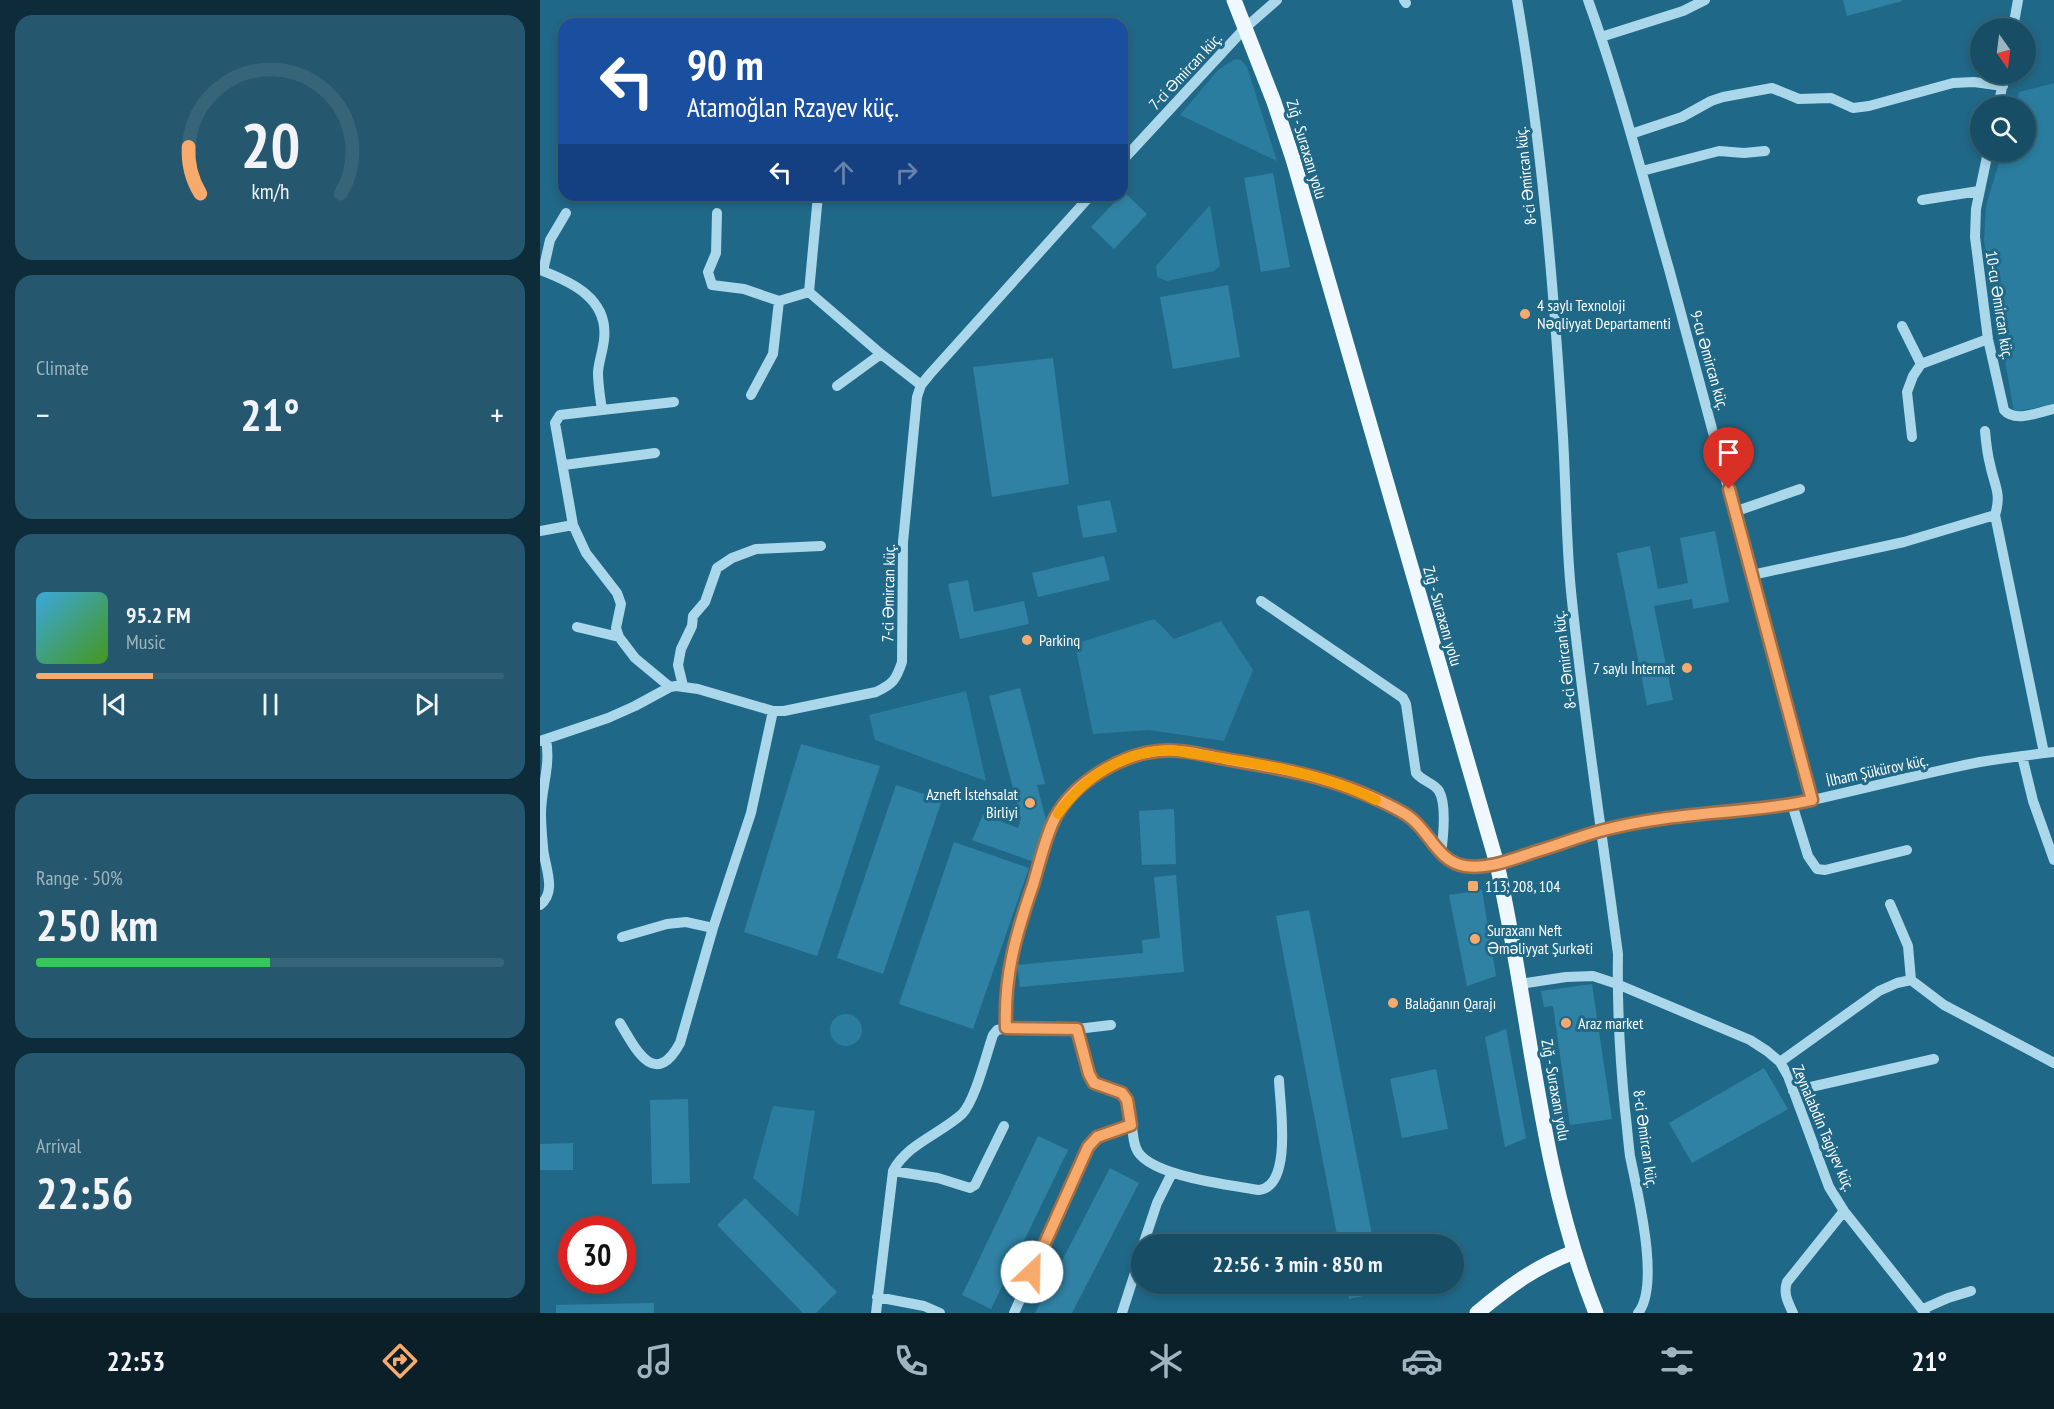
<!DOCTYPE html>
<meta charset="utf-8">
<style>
body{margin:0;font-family:"PT Sans Narrow",sans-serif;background:#25586e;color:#f1f3f6;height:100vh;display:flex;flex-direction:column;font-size:22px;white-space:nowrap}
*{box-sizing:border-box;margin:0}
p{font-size:20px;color:#9fb4bf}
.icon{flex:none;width:33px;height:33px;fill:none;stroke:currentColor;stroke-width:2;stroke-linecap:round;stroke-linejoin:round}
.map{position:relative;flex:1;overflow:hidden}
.sheet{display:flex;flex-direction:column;gap:15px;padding:15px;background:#0d2b38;width:540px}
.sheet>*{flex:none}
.hud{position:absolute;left:18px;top:18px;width:570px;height:183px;border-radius:18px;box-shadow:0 3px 9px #0003,0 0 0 2px #366579;background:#1a4fa0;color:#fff;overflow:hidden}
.needle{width:39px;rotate:166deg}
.fabs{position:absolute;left:1430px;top:18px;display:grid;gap:12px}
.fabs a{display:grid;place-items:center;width:66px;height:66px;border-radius:50%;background:#184e65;box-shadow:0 3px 9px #0003,0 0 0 2px #366579;font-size:30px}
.speed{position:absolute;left:18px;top:1216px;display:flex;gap:12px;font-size:30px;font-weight:700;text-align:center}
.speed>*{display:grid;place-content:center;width:78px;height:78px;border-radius:50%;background:#184e65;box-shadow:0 3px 9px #0003,0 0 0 2px #366579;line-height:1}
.speed .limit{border:9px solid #d22;background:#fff;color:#111}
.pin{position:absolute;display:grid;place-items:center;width:51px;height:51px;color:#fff;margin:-62px -26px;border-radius:50% 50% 50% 0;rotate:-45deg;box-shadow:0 0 6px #0007}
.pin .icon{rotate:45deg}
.me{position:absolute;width:66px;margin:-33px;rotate:24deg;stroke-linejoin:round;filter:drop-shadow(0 0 4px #0008)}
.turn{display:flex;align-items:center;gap:21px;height:126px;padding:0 30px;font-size:27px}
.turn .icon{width:78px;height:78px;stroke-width:2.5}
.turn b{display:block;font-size:42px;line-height:51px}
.lanes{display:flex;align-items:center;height:57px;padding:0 30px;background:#0003;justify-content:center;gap:30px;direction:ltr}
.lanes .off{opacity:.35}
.big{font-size:45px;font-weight:800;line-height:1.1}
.sheet .card{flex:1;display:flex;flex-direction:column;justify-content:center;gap:9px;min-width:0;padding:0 21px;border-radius:18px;background:#25586e}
.sheet .dial{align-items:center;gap:0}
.dial svg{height:156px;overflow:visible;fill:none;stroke:#366579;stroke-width:7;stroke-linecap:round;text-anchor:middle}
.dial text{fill:#f1f3f6;stroke:none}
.song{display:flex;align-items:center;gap:18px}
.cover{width:72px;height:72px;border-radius:9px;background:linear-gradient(135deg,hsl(200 70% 55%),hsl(100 70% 35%))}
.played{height:6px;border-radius:3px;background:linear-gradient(90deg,#f7aa6b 25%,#366579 25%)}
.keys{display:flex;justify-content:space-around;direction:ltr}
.heat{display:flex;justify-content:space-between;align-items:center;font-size:33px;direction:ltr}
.charge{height:9px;border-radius:4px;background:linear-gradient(90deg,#34c759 50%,#366579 0)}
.trip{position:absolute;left:591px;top:1234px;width:333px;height:60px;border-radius:30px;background:#184e65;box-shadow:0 3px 9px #0003,0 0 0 2px #366579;font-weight:800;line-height:60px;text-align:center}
.tabs{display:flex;height:96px;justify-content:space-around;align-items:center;background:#0a1f28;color:#9fb4bf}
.tabs .icon{width:42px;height:42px}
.tabs .selected{color:#f7aa6b}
.tabs b{font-size:27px;color:#f1f3f6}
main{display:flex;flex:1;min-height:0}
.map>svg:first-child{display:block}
</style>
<main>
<section class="sheet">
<div class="card dial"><svg viewBox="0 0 100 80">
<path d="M14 69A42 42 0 1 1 86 69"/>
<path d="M14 69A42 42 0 0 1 8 45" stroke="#f7aa6b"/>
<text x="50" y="56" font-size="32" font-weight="700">20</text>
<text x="50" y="72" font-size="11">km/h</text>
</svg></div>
<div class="card"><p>Climate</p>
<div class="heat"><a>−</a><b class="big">21°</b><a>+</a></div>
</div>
<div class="card">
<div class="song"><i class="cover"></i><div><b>95.2 FM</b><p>Music</p></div></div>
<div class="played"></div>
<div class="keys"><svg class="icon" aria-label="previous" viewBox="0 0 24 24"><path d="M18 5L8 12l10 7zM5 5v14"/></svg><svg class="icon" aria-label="pause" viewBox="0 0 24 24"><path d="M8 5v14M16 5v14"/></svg><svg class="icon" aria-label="next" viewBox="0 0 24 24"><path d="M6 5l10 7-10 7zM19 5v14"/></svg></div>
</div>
<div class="card"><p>Range · 50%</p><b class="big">250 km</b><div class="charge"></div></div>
<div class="card"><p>Arrival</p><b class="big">22:56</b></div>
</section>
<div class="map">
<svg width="1514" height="1313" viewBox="0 0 1514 1313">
<rect width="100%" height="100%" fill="#206887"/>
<path fill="#2a7d9f" d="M695 59 701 60 707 67 737 161 640 115 678 70Z
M1514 83V404L1474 412 1444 241 1446 206 1462 152H1485V106H1475L1479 92Z
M670 205 680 266 674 271 627 281 617 277 616 266Z
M614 619 634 639 681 621 713 670 684 741 608 730 553 734 535 644Z
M426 691 446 781 335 740 329 715Z
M290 1030a16 16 0 1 1 32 0a16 16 0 1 1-32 0Z
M233 1106 275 1111 258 1217 213 1178Z"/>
<path fill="#3082a4" d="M1303 0H1362V1L1307 16Z
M733 173 750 267 721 272 704 178Z
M584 192 607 214 574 249 551 227Z
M688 285 700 357 633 369 620 297Z
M513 358 529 484 452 497 433 367Z
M570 500 577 532 543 538 537 506Z
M1175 531 1189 602 1153 609 1152 599 1114 606 1133 700 1107 705 1077 553 1110 546 1118 589 1148 583 1140 538Z
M564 556 570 580 498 597 492 573Z
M428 580 434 612 484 601 489 624 420 639 408 584Z
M480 688 505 784 497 785 507 824 494 862 432 840 443 815 478 828 481 819 449 696Z
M261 744 340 766 277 956 204 932Z
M356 785 402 800 343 974 297 958Z
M634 809 636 864 602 865 599 811Z
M414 842 489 868 433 1029 359 1004Z
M636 875 644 972 480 987 477 965 603 953 602 940 620 938 614 877Z
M942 890 956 976 927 986 909 895Z
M769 910 834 1245H799L736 916Z
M1052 984 1072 1119 1030 1125 1013 1006 1004 1007 1001 991Z
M966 1029 986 1138 965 1147 945 1037Z
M1224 1068 1248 1109 1152 1163 1129 1123Z
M896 1069 908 1129 862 1138 850 1079Z
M148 1099 150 1183 112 1184 110 1100Z
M498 1136 528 1150 451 1309 422 1295Z
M33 1143V1170H0V1144Z
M570 1168 599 1183 532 1313H495Z
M205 1198 297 1292 276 1313H263L177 1225Z
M806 1284H841L843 1292 809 1299Z
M114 1303V1313H16V1305Z"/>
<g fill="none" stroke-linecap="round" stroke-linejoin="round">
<path stroke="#aad7ea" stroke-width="10" d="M864 0 866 3
M977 0C1002 144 1014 291 1023 437 1026 488 1026 540 1031 591 1043 712 1062 833 1078 954 1077 1006 1080 1059 1085 1110 1087 1125 1088 1141 1090 1156 1097 1191 1121 1285 1098 1313
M1048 0C1080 88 1103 179 1129 269 1178 446 1225 623 1272 800
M1473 28 1478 0
M1061 37 1143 11 1165 0
M1458 106 1465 74
M1091 134 1142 117 1171 101 1183 97 1232 88 1259 99 1291 98 1313 108 1329 106 1413 83 1434 82 1463 86
M1448 152 1436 209 1435 237 1448 339 1464 410C1475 423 1499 412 1514 409
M582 161 705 28 737 0
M1102 171 1179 151 1204 153 1225 151
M1382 200 1439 191
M177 213 176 253 168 272 172 285 204 289 239 301 269 292 341 354 381 385
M0 270C32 282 69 299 64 340 63 350 59 361 58 372 58 384 60 397 62 410L20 415 15 423 33 525 46 553 77 593 81 604 76 628 79 637 95 658 130 687
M3 271 10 240 26 213
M269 292 278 195
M1362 326 1381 364
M297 386 341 354
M211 395 233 354 239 301
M62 410 134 402
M1445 431C1446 442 1447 453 1450 464 1454 485 1462 493 1455 515L1504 753
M1372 437 1367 392 1373 376 1381 364 1448 339
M24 465 115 453
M1194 512 1260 489
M0 531 33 525
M1212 575 1364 542 1455 515
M721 601 863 698 866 704 876 773C882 781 894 783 899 791 907 805 903 839 901 854
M37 627 79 637
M143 686 138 665 141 649 152 626 153 616 165 602 177 568 192 558 216 549 281 546
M0 741 68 718 95 706 130 687 136 686 158 689 233 711H244L336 692C353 684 356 680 362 662L363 542 377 397 381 385 390 374 551 195
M1482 756 1493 801 1514 860
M1252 804 1268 856 1277 869 1285 870 1367 850
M0 905C18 891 4 866 3 847 2 836 1 825 1 814 1 787 11 768 6 739
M82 937 127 924 146 922 173 928
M1371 980 1404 1005 1514 1063
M980 984 1026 977 1053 976 1077 984 1210 1040 1227 1051 1240 1062 1248 1076 1289 1187 1304 1211 1385 1313
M80 1023C96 1050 115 1089 140 1043L173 928 211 813 233 711
M466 1028C464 966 481 919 500 862 505 847 509 828 517 815 541 776 587 751 632 750 695 761 764 767 822 793 838 800 859 808 872 819 891 835 899 863 926 866 948 869 969 860 990 854 1022 844 1054 832 1088 825 1142 813 1199 815 1254 804 1316 791 1378 774 1440 762 1465 758 1489 755 1514 752
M537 1029C540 1042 545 1074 554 1082 562 1090 580 1087 586 1098 594 1112 590 1133 596 1148 606 1176 691 1185 719 1190 753 1186 740 1105 739 1080
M1240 1062 1339 991 1357 983 1371 980 1368 946 1350 904
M1253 1091 1394 1059
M353 1171 398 1178 430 1188 435 1185 464 1126
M603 1245 617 1203 632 1173
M337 1297 384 1306 400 1313
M1383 1309 1408 1298 1431 1291
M336 1313 353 1171C367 1144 400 1134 422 1114 435 1101 446 1055 453 1035L457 1030 466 1028 537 1029 571 1025
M474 1313 548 1147 557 1137 591 1125
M582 1313 602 1251
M1253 1313C1248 1302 1243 1294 1247 1282L1304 1211"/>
<path stroke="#eef8fe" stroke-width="15" d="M694 0 734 102 753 159 957 864C991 1014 998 1169 1056 1313
M937 1313C969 1286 995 1267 1034 1252"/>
</g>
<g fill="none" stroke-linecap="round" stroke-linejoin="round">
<defs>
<path id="route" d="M492 1272 548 1147 557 1137 591 1125 587 1100 582 1093 554 1083 549 1074 537 1029 466 1028C464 975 476 934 493 885 499 865 506 834 516 816 535 782 580 755 618 751 643 748 671 757 696 761 738 768 782 776 822 793 836 799 860 809 872 819 891 835 899 862 925 866 951 870 977 857 1001 850 1021 844 1041 836 1060 831 1082 825 1105 821 1127 818 1175 811 1224 811 1272 800L1189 489"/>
</defs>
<use href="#route" stroke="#a16e46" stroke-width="15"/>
<use href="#route" stroke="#f7aa6b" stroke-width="10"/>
<path stroke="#f59e0b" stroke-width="10" d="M518 814C545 776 585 750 632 750 700 762 774 768 836 800"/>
</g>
<g fill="#f7aa6b" stroke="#206887" stroke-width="2">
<circle cx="985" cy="314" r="6"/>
<circle cx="487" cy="640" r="6"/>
<circle cx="1147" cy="668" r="6"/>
<circle cx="490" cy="803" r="6"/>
<rect x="927" y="880" width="12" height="12" rx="3"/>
<circle cx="935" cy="939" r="6"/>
<circle cx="853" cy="1003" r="6"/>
<circle cx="1026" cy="1023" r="6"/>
</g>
<g text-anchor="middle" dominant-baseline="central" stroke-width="6" stroke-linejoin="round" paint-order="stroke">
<g font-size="16" fill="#fff" stroke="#206887">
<text transform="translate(645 71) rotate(-47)">7-ci Əmircan küç.</text>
<text transform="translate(767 149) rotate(73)">Zığ - Suraxanı yolu</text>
<text transform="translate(985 176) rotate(-96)">8-ci Əmircan küç.</text>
<text transform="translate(1460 305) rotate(81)">10-cu Əmircan küç.</text>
<text transform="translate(1170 360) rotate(74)">9-cu Əmircan küç.</text>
<text transform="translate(348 593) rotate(-89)">7-ci Əmircan küç.</text>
<text transform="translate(903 616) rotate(74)">Zığ - Suraxanı yolu</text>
<text transform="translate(1024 660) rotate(-97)">8-ci Əmircan küç.</text>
<text transform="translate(1337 770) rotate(-12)">İlham Şükürov küç.</text>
<text transform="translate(1016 1090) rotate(80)">Zığ - Suraxanı yolu</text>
<text transform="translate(1284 1128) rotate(67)">Zeynalabdin Tagiyev küç.</text>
<text transform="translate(1106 1139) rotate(82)">8-ci Əmircan küç.</text>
</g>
<g font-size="16" fill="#fff" stroke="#206887" text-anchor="start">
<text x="997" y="305">4 saylı Texnoloji<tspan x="997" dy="18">Nəqliyyat Departamenti</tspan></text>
<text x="499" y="640">Parkinq</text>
<text x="1135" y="668" text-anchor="end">7 saylı İnternat</text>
<text x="478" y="794" text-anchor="end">Azneft İstehsalat<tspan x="478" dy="18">Birliyi</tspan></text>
<text x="945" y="886">113, 208, 104</text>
<text x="947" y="930">Suraxanı Neft<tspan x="947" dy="18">Əməliyyat Şurkəti</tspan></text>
<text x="865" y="1003">Balağanın Qarajı</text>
<text x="1038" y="1023">Araz market</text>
</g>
</g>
</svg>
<div class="fabs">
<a><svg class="needle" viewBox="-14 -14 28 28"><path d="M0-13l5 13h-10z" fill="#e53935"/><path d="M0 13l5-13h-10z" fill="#9fb4bf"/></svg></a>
<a><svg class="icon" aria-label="search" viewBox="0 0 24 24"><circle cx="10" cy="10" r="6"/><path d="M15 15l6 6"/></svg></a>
</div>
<div class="speed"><div class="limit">30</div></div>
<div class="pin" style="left:1189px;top:489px;background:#d93025"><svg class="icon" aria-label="arrive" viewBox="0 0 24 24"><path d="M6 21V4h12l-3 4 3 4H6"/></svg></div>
<svg class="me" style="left:492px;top:1272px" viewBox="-20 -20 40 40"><circle r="19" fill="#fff"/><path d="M0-13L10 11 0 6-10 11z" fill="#f7aa6b"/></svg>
<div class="trip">22:56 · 3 min · 850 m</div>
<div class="hud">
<div class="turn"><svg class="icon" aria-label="left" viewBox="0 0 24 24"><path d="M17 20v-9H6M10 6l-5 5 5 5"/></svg><div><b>90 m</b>Atamoğlan Rzayev küç.</div></div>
<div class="lanes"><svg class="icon" aria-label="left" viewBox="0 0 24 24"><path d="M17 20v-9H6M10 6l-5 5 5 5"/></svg><svg class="icon off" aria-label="ahead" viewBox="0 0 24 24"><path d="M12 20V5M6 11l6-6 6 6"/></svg><svg class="icon off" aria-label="right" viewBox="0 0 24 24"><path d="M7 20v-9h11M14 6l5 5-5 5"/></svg></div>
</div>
</div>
</main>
<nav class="tabs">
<b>22:53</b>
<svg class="icon selected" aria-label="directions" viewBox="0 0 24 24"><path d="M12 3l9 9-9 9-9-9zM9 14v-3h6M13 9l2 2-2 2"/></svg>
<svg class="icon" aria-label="music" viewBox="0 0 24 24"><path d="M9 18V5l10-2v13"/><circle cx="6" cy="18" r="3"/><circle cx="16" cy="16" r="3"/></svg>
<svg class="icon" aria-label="phone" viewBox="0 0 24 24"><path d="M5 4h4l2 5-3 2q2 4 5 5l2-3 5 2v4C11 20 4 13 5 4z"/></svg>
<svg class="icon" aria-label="climate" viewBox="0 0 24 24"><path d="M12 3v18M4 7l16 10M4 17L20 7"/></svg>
<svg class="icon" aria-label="car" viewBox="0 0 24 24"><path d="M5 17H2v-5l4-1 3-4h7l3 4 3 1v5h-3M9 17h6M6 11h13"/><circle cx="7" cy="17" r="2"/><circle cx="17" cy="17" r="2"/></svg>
<svg class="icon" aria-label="filters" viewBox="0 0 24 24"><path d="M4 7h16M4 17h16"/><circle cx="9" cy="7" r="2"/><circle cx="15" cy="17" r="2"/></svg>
<b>21°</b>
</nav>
